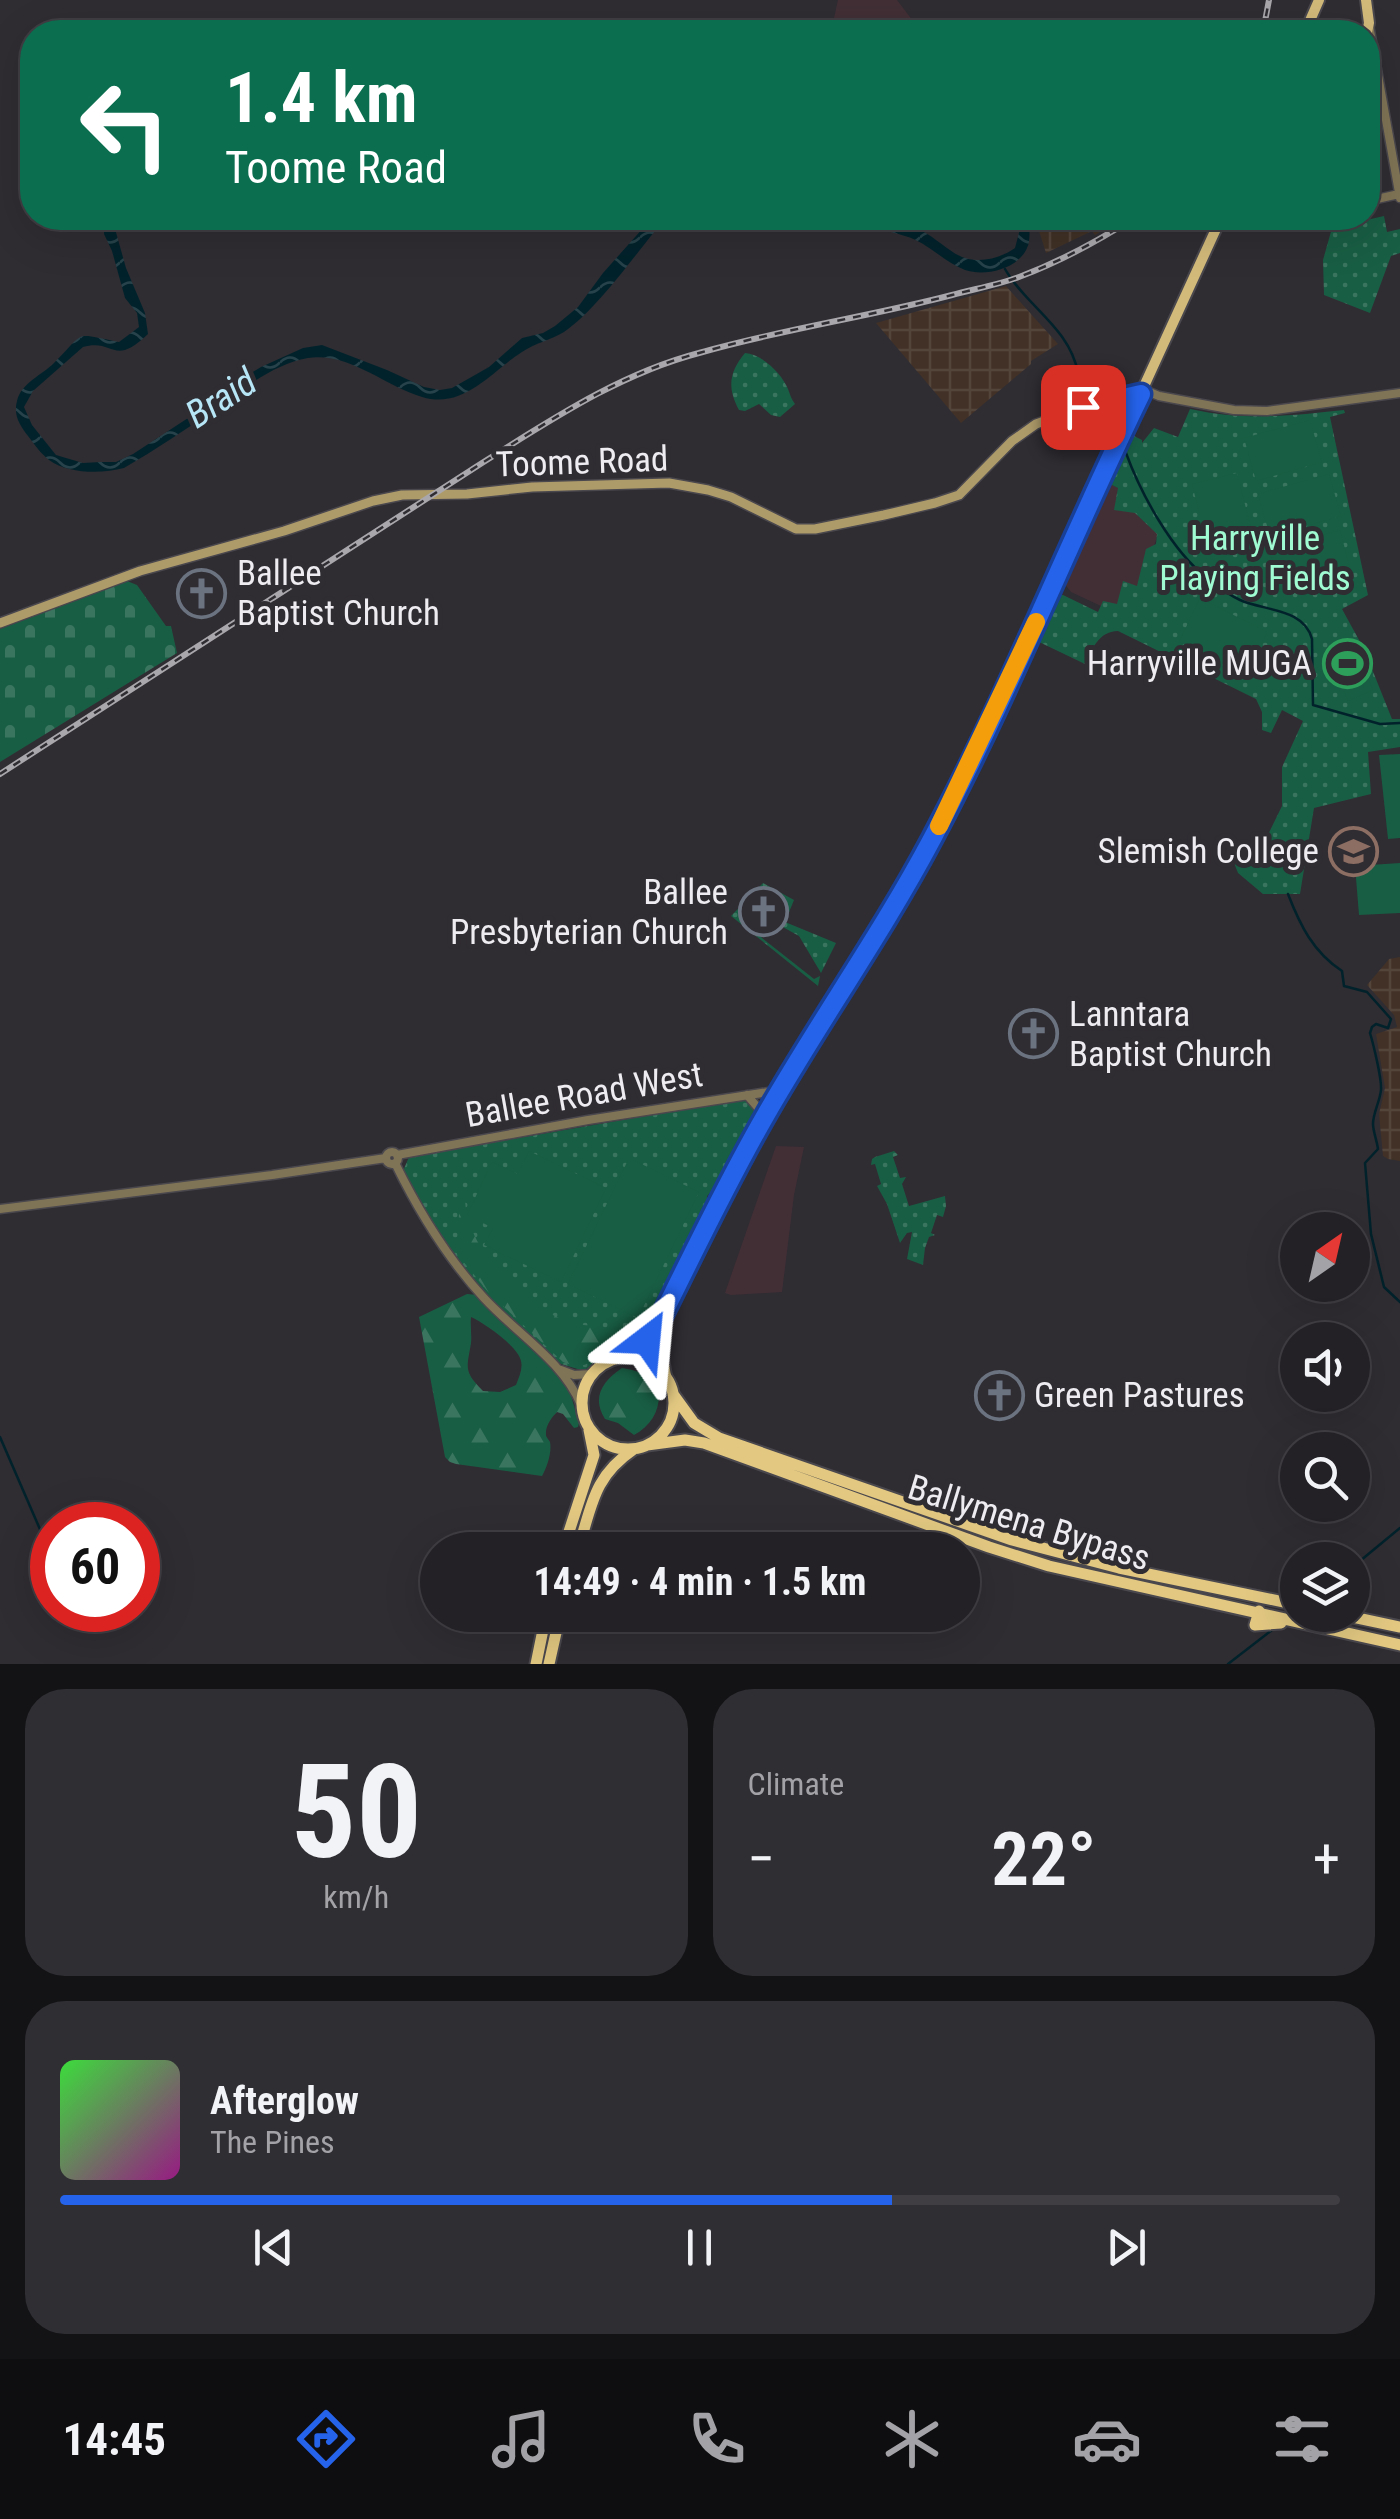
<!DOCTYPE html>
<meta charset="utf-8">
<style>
body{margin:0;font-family:"Roboto Condensed",sans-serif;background:#2f2e32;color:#f1f3f6;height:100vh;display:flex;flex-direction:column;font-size:38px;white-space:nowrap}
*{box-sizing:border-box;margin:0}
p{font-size:32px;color:#a3a3a7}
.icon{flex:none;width:55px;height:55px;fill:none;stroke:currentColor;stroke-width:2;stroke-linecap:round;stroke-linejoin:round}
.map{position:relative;height:1664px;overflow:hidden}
.panel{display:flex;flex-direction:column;gap:25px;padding:25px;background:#131215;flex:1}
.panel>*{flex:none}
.guide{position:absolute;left:20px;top:20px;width:1360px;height:210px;border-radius:40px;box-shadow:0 10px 40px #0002,0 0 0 2px #403e43;background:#0b6e4f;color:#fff;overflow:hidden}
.needle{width:65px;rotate:34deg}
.buttons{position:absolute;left:1280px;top:1212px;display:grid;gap:20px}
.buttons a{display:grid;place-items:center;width:90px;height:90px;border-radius:50%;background:#232126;box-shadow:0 10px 40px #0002,0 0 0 2px #403e43;font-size:50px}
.speed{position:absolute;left:30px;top:1502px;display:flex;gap:20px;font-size:50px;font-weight:700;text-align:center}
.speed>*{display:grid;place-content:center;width:130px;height:130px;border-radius:50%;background:#232126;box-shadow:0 10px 40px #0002,0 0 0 2px #403e43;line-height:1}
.speed .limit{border:15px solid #d22;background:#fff;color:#111}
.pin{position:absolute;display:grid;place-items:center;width:85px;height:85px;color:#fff;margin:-42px;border-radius:20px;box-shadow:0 5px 15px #0006}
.me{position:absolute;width:110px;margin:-55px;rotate:29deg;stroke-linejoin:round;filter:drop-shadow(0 0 8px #0008)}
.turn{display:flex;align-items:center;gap:35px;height:210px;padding:0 40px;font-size:45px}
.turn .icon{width:130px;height:130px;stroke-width:2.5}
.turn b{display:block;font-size:70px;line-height:85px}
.big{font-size:75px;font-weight:700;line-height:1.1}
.panel .tile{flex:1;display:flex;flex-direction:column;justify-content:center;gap:15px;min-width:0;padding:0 35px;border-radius:40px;background:#2f2e32}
.panel .dial{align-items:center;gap:0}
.dial b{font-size:130px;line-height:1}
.song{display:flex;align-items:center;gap:30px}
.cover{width:120px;height:120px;border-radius:15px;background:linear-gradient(135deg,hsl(120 70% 55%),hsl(310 70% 35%))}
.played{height:10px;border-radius:5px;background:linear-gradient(90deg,#2563eb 65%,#403e43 65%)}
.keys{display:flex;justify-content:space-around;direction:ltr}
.heat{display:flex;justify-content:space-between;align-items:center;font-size:55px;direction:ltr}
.panel .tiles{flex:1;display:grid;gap:25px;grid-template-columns:1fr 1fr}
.tile:last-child{grid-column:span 2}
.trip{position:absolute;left:420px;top:1532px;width:560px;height:100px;border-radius:50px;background:#232126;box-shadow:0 10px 40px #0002,0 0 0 2px #403e43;font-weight:700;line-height:100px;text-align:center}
.tabs{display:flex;height:160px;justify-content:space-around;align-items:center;background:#0e0d0f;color:#a3a3a7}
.tabs .icon{width:70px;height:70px}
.tabs .selected{color:#2563eb}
.tabs b{font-size:45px;color:#f1f3f6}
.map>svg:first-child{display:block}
</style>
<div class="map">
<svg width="1400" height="1664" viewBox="0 0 1400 1664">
<defs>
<pattern id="industrial-grid" width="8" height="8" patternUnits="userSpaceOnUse" patternTransform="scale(2.5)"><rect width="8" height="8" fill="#413126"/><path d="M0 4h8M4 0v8" fill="none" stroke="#54453b"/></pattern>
<pattern id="grass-dots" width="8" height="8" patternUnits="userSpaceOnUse" patternTransform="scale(2.5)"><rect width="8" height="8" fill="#185e44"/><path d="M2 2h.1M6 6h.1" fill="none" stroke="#3a755f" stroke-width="1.8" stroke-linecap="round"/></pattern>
<pattern id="forest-firs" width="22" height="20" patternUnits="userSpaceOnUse" patternTransform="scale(2.5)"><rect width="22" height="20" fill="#185e44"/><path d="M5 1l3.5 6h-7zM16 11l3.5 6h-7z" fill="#3a755f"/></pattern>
<pattern id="cemetery-stones" width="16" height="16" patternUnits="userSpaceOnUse" patternTransform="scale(2.5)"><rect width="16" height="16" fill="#185e44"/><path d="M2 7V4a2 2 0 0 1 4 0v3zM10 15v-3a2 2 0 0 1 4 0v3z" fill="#3a755f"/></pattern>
<pattern id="water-waves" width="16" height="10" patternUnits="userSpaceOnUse" patternTransform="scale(2.5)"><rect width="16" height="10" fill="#02222b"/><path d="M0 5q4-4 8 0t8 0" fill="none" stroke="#27424a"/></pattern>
</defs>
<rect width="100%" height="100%" fill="#2f2c32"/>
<path fill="#422f36" d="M838 0H897L913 21 926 28V32H831Z
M1108 483 1118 488 1135 513 1158 534 1129 619 1071 592 1064 583 1075 554Z
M776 1146 804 1147 794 1195 782 1292 731 1295 725 1293Z"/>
<path fill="url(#industrial-grid)" d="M1035 218H1123L1095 235 1092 231 1046 253Z
M1006 286 1058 344 1031 361V364L961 423 876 323Z
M1400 957V1161L1388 1159 1383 1156 1379 1114 1385 1088 1376 1034 1397 1027 1394 1015 1367 985 1389 959Z"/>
<path fill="url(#grass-dots)" d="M1384 216 1387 232 1400 229V253L1391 256 1370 313 1324 295 1323 260 1332 228Z
M745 353C762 354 782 374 788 389 790 394 791 399 795 404L780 417 771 415 759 404 745 411 739 410C727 388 729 372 745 353Z
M1190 409C1246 421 1288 416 1344 410L1345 413 1330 417 1368 595 1342 609 1364 649 1392 719H1400V747L1368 752 1371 794 1314 808 1300 894H1263L1238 873 1234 863 1238 852 1256 859 1282 806V767L1303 721 1282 710 1271 733 1262 730V712L1256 699 1118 631C1098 632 1093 648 1085 664L1037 641 1057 595H1063L1098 612 1103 601 1117 604 1123 581 1137 586 1146 549 1156 544 1157 534 1135 513 1114 510 1118 488 1108 483 1128 438 1130 439 1132 435 1142 440V443L1154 428 1178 437Z
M763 883 794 900 785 922 836 943 821 973 799 936 781 926 779 927 772 917 773 914 785 907 776 892 747 908 753 919 750 921 762 938 814 979 820 976 818 986 731 916Z
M744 1099C754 1102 758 1109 758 1119L713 1190 707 1196 708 1206 681 1260 650 1331 640 1342 606 1355 590 1368 581 1370 561 1364 486 1295 458 1263 437 1232 407 1181 403 1171 409 1157Z
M894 1151 898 1155 893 1157 900 1178 906 1177 902 1184 909 1206 945 1196 946 1206 943 1217 937 1215 931 1233 935 1235 929 1237 925 1248 923 1265 907 1259 912 1232 907 1233 900 1243 887 1204 877 1186 881 1184 875 1164 871 1165 872 1159 875 1157Z"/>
<path fill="url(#forest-firs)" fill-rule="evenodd" d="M460 1194 465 1197C465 1246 517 1300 561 1319 572 1324 586 1325 598 1327 615 1330 636 1327 648 1315L655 1314C644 1344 633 1341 607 1352 586 1360 589 1372 563 1362L489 1293 457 1254Z
M467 1294 478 1295 562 1379 570 1392 579 1423 578 1427 574 1428 563 1414 557 1412C552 1417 545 1426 546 1435 546 1437 549 1440 550 1442 552 1453 547 1467 542 1476L456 1464 450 1462 445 1457 419 1317ZM471 1317C484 1323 518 1346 521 1361 523 1369 519 1377 516 1385L500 1392 483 1391C463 1371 467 1368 471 1343 472 1334 470 1326 471 1317Z
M622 1368C637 1370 646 1375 658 1384 662 1406 654 1424 634 1435L618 1423 605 1419C591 1397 603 1381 622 1368Z"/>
<path fill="url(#cemetery-stones)" d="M127 581 137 585 166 626H171L177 653 0 762V629Z"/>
<path fill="#185e44" d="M1310 420 1322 462 1256 481 1244 438Z
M1237 473 1256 548 1211 560 1192 484Z
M1329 474 1341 516 1270 536 1258 494Z
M1340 530 1351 572 1280 592 1269 550Z
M1200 598 1267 632 1247 675 1179 642Z
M1354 642 1373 690 1348 701 1328 653Z
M1400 754V838L1388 839 1379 755Z
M1400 863V913L1359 915 1355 866Z
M529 1151 606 1188 561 1282 484 1245 493 1228 467 1215 492 1162 518 1174Z
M629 1158 699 1192 638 1318 568 1284Z"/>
<path fill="url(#water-waves)" d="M103 218H112L126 268 145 313 148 334C113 368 114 338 83 347L33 391 24 407 32 425 56 455 83 463 100 462H116L133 454 188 418 231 385 261 367 303 348 322 345 387 370 424 387 440 390 452 388 489 367 522 338 543 333 555 326 578 307 603 273 652 218H666C637 251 599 308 564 332 551 340 535 343 522 352 492 371 464 410 422 397 384 386 350 352 308 358 273 364 242 390 214 410 185 430 155 450 124 468 102 474 68 474 49 460 41 454 34 444 28 436 20 426 13 415 17 401 21 383 42 375 54 363 87 330 72 333 119 342L139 327 137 313 125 298 112 251 104 234Z
M862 218C883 217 903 222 922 231 936 238 948 251 962 257 979 264 1001 258 1015 248L1022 221 1021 218H1029C1029 227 1031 240 1027 248 1018 269 985 277 965 270 946 263 931 246 911 238 892 231 879 231 862 218Z"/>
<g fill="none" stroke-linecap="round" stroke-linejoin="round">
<path stroke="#02222b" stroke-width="2.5" d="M1005 269C1026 306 1070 328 1078 373 1080 384 1078 395 1079 405
M1080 413 1086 424 1113 446
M1120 450 1126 453C1141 494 1172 551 1207 578 1217 586 1229 595 1240 600 1264 611 1304 608 1312 639L1313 705 1380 724 1400 723
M1288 894C1300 925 1313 952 1342 971L1344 986 1367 992 1391 1019 1388 1028 1376 1024 1372 1027 1370 1033C1373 1043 1382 1079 1381 1090 1380 1101 1373 1113 1373 1124 1373 1131 1377 1141 1378 1149L1365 1163 1371 1234 1384 1287 1400 1302
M0 1437 52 1557
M1360 1561 1400 1528
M1228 1664 1272 1630"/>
<defs>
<path id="tertiary" d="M1369 25 1400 198
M1368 201 1399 194
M1141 394 1147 391 1159 396 1234 410 1267 411 1400 393
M747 1095 765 1116
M386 1158a6 6 0 1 1 12 0a6 6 0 1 1-12 0Z
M397 1155 588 1120 781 1090
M395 1163C419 1212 447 1258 484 1298 516 1333 563 1361 581 1405
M0 1209 272 1175 386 1158
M561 1370 574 1375 592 1374"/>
<path id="secondary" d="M0 623 140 571 284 531 373 501 402 495 467 494 532 487 669 483 708 490 731 497 796 529H815L884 515 935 503 959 495 1012 441 1036 424 1076 409 1113 399 1141 394"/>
<path id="primary" d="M1366 0 1369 23 1367 32
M1305 32 1319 0
M661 1325V1347L666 1376
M618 1358 643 1344 657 1326 729 1178 781 1090 904 892 942 822 995 712 1221 218"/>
<path id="trunk" d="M582 1403a46 46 0 1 1 92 0a46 46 0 1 1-92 0Z
M673 1394 694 1423 719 1438 1012 1540 1119 1568 1298 1605
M647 1445 685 1440 704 1443 989 1547 1049 1566 1400 1645
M563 1550 594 1455 589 1430
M578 1550C592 1505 593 1477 634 1449
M1259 1611 1255 1625 1281 1623
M1343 1615 1400 1627
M536 1664 546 1615
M549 1664 560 1615"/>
</defs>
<use href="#tertiary" stroke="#4a474d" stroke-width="11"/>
<use href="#secondary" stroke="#4a474d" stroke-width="12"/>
<use href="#primary" stroke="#4a474d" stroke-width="14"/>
<use href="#trunk" stroke="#4a474d" stroke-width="15"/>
<use href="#tertiary" stroke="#807456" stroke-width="8"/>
<use href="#secondary" stroke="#ae9b6a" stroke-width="9"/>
<use href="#primary" stroke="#d2ba7a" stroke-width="10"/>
<use href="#trunk" stroke="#e2c881" stroke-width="11"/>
<defs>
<path id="rail" d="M1263 32 1269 0
M0 774 482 463C551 420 619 374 699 353 782 329 868 317 952 295 974 289 997 285 1019 277 1059 262 1098 241 1134 218"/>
</defs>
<use href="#rail" stroke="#a9a7ab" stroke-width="6"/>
<use href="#rail" stroke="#2f2c32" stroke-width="2.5" stroke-dasharray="8" stroke-linecap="butt"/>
</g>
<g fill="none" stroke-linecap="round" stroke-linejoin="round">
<defs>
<path id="route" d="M647 1340 657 1326C692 1256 725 1186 764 1118 818 1023 881 935 932 839 1009 694 1069 541 1141 394L1083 407"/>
</defs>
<use href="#route" stroke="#184099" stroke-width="25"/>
<use href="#route" stroke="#2563eb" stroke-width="18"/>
<path stroke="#f59e0b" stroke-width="18" d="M939 826 1036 622"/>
</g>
<defs>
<symbol id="church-ring" viewBox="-11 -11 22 22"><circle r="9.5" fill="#2f2c32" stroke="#6b7280" stroke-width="1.5"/><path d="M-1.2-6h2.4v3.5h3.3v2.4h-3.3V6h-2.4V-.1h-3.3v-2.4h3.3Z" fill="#6b7280"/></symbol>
<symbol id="stadium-ring" viewBox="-11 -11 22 22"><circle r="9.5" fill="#2f2c32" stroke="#2e9e5b" stroke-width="1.5"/><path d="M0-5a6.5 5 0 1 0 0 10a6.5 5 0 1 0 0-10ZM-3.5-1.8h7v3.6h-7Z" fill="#2e9e5b"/></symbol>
<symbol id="school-ring" viewBox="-11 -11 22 22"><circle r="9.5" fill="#2f2c32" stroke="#8d6e63" stroke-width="1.5"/><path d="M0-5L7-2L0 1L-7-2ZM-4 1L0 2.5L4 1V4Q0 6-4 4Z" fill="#8d6e63"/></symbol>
</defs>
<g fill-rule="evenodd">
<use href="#church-ring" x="174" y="566" width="55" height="55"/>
<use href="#stadium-ring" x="1320" y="636" width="55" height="55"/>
<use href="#school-ring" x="1326" y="824" width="55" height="55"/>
<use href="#church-ring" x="736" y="884" width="55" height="55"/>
<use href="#church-ring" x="1006" y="1006" width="55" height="55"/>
<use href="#church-ring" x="972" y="1368" width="55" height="55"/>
</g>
<g text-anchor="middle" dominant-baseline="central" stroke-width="10" stroke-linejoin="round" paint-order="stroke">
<g font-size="35" fill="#eeecf0" stroke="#2f2c32">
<text transform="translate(582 462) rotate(-2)">Toome Road</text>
<text transform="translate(584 1095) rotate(-10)">Ballee Road West</text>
<text transform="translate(1029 1523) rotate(17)">Ballymena Bypass</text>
</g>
<g font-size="35" fill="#9ffbd2" stroke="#2f2c32">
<text x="1255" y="538">Harryville<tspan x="1255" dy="40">Playing Fields</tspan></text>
</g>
<g font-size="35" fill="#eeecf0" stroke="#2f2c32" text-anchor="start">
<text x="237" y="573">Ballee<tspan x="237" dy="40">Baptist Church</tspan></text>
<text x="1312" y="663" text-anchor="end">Harryville MUGA</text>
<text x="1319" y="851" text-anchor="end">Slemish College</text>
<text x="728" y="892" text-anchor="end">Ballee<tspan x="728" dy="40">Presbyterian Church</tspan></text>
<text x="1069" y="1014">Lanntara<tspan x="1069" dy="40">Baptist Church</tspan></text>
<text x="1034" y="1395">Green Pastures</text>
</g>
<g font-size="38" font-style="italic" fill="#b7e6f6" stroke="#2f2c32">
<text transform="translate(221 398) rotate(-33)">Braid</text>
</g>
</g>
</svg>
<div class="buttons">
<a><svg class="needle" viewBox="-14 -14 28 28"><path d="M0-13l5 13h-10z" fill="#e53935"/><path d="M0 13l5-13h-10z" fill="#a3a3a7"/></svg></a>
<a><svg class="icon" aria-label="sound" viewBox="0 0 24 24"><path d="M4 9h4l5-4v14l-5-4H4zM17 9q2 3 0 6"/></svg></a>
<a><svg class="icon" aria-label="search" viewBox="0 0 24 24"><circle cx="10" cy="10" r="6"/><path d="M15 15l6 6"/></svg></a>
<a><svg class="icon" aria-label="layers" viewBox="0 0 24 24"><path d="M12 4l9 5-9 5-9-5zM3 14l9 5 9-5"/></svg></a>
</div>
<div class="speed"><div class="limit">60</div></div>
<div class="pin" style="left:1083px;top:407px;background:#d93025"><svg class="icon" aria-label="arrive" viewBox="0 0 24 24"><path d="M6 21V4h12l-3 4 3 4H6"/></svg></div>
<svg class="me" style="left:647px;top:1340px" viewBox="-20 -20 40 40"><path d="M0-17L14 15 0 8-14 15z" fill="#2563eb" stroke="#fff" stroke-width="4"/></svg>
<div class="trip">14:49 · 4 min · 1.5 km</div>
<div class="guide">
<div class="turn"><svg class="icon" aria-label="left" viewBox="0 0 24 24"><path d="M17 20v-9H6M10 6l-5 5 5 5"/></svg><div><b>1.4 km</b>Toome Road</div></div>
</div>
</div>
<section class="panel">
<div class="tiles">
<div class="tile dial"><b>50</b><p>km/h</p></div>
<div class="tile"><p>Climate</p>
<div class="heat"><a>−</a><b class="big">22°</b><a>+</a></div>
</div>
<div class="tile">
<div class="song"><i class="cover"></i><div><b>Afterglow</b><p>The Pines</p></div></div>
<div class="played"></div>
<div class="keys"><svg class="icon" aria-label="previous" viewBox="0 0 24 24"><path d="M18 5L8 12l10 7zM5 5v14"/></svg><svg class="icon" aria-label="pause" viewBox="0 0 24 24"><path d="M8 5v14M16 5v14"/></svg><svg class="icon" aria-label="next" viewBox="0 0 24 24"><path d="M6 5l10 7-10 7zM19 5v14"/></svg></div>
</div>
</div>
</section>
<nav class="tabs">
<b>14:45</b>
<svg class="icon selected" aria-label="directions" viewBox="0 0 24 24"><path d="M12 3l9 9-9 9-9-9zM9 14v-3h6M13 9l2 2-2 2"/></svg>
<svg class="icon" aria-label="music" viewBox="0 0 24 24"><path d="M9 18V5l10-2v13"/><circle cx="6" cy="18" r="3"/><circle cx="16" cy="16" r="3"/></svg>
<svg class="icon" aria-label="phone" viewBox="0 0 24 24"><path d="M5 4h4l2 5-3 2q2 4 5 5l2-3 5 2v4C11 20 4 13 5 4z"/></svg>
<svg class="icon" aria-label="climate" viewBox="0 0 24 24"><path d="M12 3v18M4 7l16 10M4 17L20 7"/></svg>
<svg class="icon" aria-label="car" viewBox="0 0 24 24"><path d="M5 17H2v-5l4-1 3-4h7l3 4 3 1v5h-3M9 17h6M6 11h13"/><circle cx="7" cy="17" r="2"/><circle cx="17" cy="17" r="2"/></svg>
<svg class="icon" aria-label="filters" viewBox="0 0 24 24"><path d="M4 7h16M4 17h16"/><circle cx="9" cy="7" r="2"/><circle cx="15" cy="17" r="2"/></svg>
</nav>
